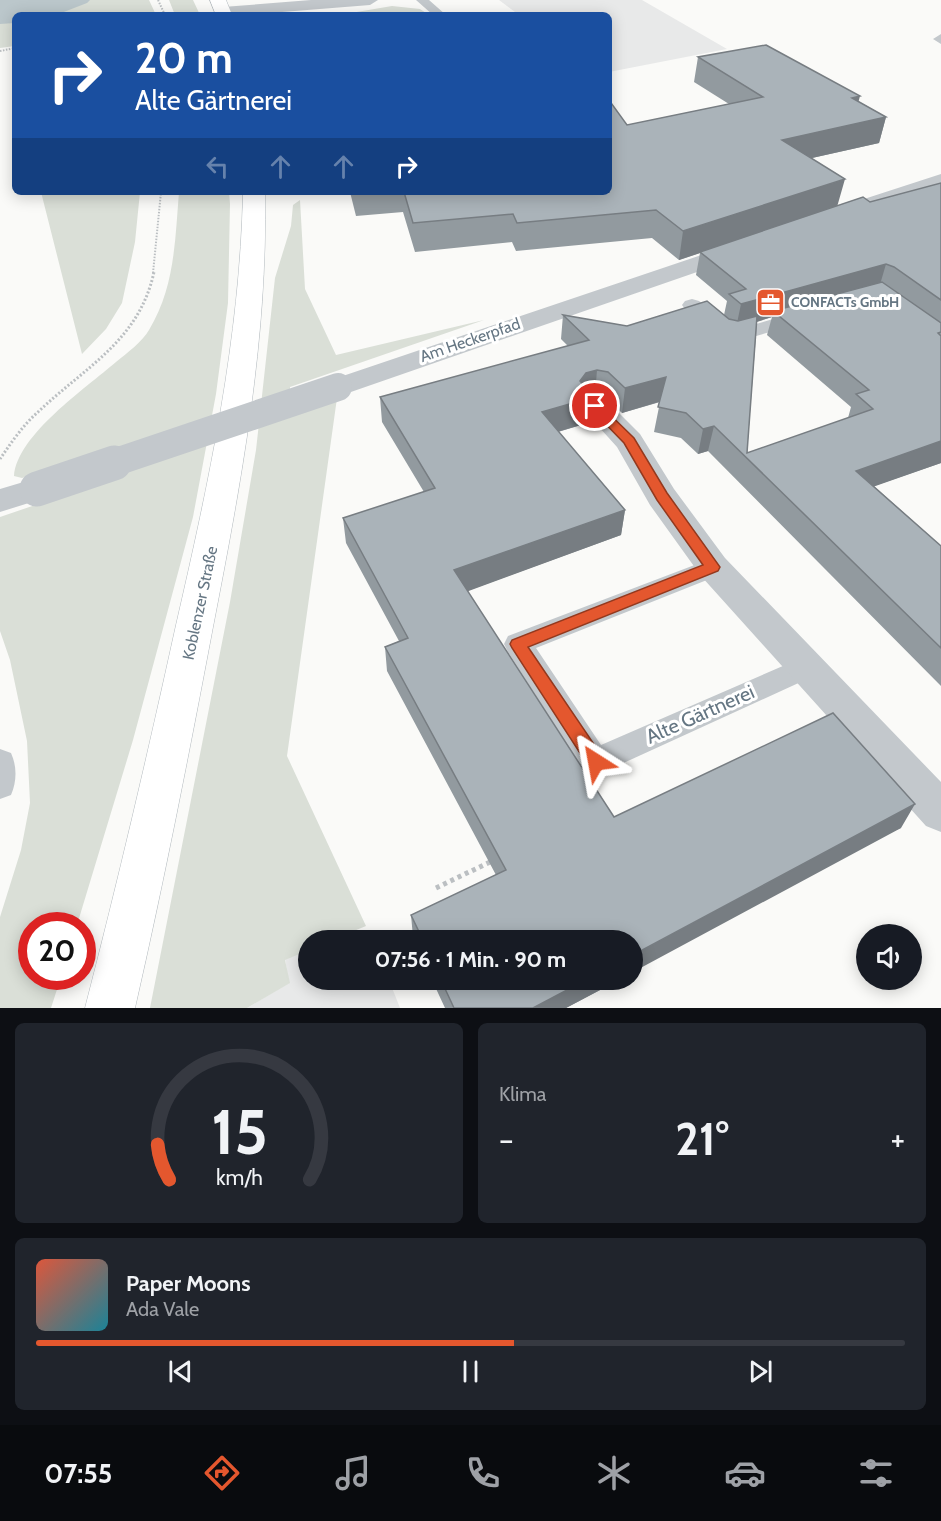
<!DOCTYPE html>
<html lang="de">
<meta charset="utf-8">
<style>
body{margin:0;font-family:Cabin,sans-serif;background:#20242c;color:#f1f3f6;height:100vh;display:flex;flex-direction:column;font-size:22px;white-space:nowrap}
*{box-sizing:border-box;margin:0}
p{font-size:20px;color:#9ea1a6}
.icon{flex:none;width:33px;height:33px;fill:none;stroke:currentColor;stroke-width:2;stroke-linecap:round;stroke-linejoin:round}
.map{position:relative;height:1008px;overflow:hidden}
.side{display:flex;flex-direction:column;gap:15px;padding:15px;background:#0d0f14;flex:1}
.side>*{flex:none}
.top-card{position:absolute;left:12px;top:12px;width:600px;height:183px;border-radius:9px;box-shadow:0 3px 15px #0003;background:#1a4fa0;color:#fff;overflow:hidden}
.fabs{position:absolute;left:856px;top:924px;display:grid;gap:12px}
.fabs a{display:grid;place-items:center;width:66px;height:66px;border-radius:50%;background:#171b24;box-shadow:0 3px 15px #0003;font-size:30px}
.speed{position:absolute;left:18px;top:912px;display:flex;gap:12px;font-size:30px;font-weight:700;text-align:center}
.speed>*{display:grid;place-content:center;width:78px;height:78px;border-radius:50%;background:#171b24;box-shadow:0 3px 15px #0003;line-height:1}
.speed .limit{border:9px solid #d22;background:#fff;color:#111}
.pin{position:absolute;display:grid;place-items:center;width:51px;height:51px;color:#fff;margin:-26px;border:3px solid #fff;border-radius:50%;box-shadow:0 2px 6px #0007}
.me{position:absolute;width:66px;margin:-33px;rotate:326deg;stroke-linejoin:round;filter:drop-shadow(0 0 4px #0008)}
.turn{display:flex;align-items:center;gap:21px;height:126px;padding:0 24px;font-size:27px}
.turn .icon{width:78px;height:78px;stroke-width:2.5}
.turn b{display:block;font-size:42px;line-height:51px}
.lanes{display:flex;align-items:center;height:57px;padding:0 24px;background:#0003;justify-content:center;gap:30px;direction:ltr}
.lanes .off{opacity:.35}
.big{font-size:45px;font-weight:800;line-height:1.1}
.side .widget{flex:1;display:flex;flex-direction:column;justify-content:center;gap:9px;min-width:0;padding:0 21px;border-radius:9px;background:#20242c}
.side .dial{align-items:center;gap:0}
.dial svg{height:156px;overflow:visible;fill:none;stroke:#363941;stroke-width:7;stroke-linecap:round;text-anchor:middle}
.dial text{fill:#f1f3f6;stroke:none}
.song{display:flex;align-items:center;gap:18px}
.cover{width:72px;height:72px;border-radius:9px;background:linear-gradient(135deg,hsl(10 70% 55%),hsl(190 70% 35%))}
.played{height:6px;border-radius:3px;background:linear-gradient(90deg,#e4572e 55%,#363941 55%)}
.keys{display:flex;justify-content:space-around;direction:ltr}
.heat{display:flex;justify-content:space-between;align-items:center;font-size:33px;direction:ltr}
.side .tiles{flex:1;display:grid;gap:15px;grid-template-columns:1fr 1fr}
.widget:last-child{grid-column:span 2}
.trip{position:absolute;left:298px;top:930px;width:345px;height:60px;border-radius:30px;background:#171b24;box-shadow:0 3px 15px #0003;font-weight:800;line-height:60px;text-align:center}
.tab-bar{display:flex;height:96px;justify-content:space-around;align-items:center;background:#090b0e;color:#9ea1a6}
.tab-bar .icon{width:42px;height:42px}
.tab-bar .current{color:#e4572e}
.tab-bar b{font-size:27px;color:#f1f3f6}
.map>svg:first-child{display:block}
</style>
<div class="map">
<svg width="941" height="1008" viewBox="0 0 941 1008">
<rect width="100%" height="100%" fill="#fafaf8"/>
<path fill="#e8e9e9" d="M499 0H642L727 49 609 72V15H519Z
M309 950V980H389L400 1008H247L289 983 285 959Z"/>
<path fill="#dadfd7" d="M0 0H149L156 15H15V46L0 48Z
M169 0H193L200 15H175Z
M392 6 420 9 429 15H339Z
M41 192H140L135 242 122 303 106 329 82 354Z
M179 192H229L230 204 228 303 216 394 193 517 133 740 77 925 32 926V976L61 977 51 1008H0V917L21 850 30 803 27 741 10 660 0 631V517L91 486 102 452 22 478 14 476C17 435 86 388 116 362 127 353 142 342 149 330 175 287 175 240 179 192Z
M300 200 305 289 336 355 484 320 290 387V414L337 398 287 756 366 926 332 940H309V950L285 960 290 983 247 1008H150L230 602 256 450 275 278 291 226 293 205Z"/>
<path fill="#bbc7cb" d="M0 0H90L87 3 56 15H15V23L0 24Z"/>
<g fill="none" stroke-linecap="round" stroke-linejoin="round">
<defs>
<path id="secondary" d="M210 0H226L232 15H216Z
M243 192H265C268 339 241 483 213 627 189 754 164 881 135 1008H85C118 881 148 753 176 625 209 482 240 339 243 192Z"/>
</defs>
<use href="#secondary" stroke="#b3babf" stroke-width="1"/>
<path stroke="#bbbfc2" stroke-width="2" stroke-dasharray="1.5 1.5" stroke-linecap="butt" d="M158 0 165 15
M0 51 15 48
M153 273 161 192"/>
<path stroke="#bbbfc2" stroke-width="3" stroke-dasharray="2 2" stroke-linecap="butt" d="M0 459C11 443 23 425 38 412 85 367 139 341 154 272"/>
<path stroke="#bbbfc2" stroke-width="5" stroke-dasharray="4 4" stroke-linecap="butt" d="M436 888 492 861"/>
<path fill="#c3c8cc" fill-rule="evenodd" d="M416 0H429L446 15H433Z
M941 34V44L933 39Z
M692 299 699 301 735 330 801 311 808 313 811 317 808 321 732 343 725 341 685 309 682 305 685 301Z
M713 558 722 560 726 567 722 574 536 648 601 745 806 656 816 659 820 667 816 675 606 771 595 775 584 771 508 652 504 644 508 636Z
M0 749 11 753C17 766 17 781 11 795L0 799Z"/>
<path fill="#c3c8cc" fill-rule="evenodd" d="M941 174V188L869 212 861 210 858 205 861 200Z
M740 242 749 244 752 249 749 254 348 393 338 396 328 393 323 387 328 381Z
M595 397 605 399 640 434 674 489 725 558 941 782V832L926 826 701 576 650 505 617 447 580 406 585 399Z
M37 478 48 481 53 489 48 497 0 512V489Z"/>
<path fill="#c3c8cc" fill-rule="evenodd" d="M311 0H378L370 5 246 15H217L215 12 223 7Z"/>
<use href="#secondary" fill="#fff" fill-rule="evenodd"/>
<path stroke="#c3c8cc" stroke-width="28" d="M110 464 338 387"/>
<path stroke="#c3c8cc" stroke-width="35" d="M37 489 114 463"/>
</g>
<path fill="#929a9f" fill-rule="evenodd" d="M698 57 858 101 886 117 879 143 812 158 837 206 870 202 941 183V463L874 486 941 546V686L708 451 698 454 681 438 654 432 660 402 622 413 605 397 595 395H592L591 422 558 432 625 510 621 535 467 591 614 817 901 828 633 940H415L413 937 411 915 496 875 387 671 385 647 399 641 346 543 343 518 424 492 382 422 380 397 568 346 561 339 563 315 627 326 724 315 727 301 696 275 700 253 679 260 652 238 516 251 512 242 415 252 403 212 356 216 350 192H609L627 125 729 104 694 82ZM772 317 767 335 851 407 848 418 747 453 757 322Z
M432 980H619L566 1008H445Z"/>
<path fill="#777d82" d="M860 96 853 122 852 98Z
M886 117 879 143 776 166 782 140Z
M845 179 837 207 700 252V253L679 260 683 231Z
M886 264 879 288 773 311 772 317 736 328 741 304Z
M597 370 595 395 583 398 594 397 591 422 540 437 542 412 580 381 586 373Z
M666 377 662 401 622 413 625 388Z
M714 426 708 451 698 454 703 429Z
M941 441V463L847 496 856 471Z
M625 510 621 535 455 596 454 570Z
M915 804 901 828 633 972V955Z
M586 980H619L566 1008H533Z"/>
<path fill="#aab3b9" stroke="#777d82" stroke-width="1.5" d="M766 45 860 96 852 98 886 117 782 140 845 179 683 231 656 210 517 223 513 214 413 223 404 192H609V100L627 125 763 97 698 57Z
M941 183V300L894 267 886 264 741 304 729 294 746 289 700 252 863 197 870 202Z
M882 282 941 323V332L938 333 941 336V441L856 471 941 546V648L714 426 703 429 686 413 658 407 666 377 625 388 608 372 597 370 586 373 580 381 594 397 542 412 625 510 454 570 614 817 833 713 915 804 633 955V940H423L411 915 506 870 385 647 408 638 343 518 435 488 380 397 589 340 563 315 627 326 707 301 729 319 738 321 757 316 747 453 873 409 856 394 869 390 773 311Z
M441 980H586L533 1008H454Z"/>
<path fill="#e4572e" stroke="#94391e" stroke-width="1.5" d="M595 403 599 404 634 438 667 493 720 567 718 571 528 647 602 756 604 762 602 767 596 769 589 767 512 648 510 644 512 640 703 565 657 500 624 443 591 409V404Z"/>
<defs>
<symbol id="office-square" viewBox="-11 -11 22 22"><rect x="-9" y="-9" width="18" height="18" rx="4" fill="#e4572e" stroke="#fff"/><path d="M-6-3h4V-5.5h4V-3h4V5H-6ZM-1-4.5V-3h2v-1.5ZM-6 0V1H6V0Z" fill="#fff"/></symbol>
</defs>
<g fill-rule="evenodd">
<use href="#office-square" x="754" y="286" width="33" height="33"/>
</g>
<g text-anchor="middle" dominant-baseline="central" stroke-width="6" stroke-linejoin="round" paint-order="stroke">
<g font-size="14" font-weight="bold" fill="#657683" stroke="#fff" text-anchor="start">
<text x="791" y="302">CONFACTs GmbH</text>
</g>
<g font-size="16" fill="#657683" stroke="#fff">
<text transform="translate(470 340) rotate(-19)">Am Heckerpfad</text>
<text transform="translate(200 603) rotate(-78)">Koblenzer Straße</text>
</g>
<g font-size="20" fill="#657683" stroke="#fff">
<text transform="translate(700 714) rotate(-24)">Alte Gärtnerei</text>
</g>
</g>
</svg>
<div class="fabs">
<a><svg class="icon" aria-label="sound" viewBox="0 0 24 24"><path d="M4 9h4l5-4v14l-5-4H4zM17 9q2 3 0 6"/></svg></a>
</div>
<div class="speed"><div class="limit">20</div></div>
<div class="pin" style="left:595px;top:406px;background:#d93025"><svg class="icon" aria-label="arrive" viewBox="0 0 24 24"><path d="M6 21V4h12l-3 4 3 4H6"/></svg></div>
<svg class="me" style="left:596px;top:762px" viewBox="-20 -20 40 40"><path d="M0-17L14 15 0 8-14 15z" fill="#e4572e" stroke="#fff" stroke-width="4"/></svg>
<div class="trip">07:56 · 1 Min. · 90 m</div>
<div class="top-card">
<div class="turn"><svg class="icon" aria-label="right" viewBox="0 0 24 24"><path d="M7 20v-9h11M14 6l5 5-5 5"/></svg><div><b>20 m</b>Alte Gärtnerei</div></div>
<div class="lanes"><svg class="icon off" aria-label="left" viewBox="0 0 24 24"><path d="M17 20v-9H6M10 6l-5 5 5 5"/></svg><svg class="icon off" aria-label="ahead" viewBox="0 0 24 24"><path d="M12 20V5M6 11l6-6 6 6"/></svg><svg class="icon off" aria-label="ahead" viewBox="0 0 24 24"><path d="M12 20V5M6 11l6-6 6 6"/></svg><svg class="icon" aria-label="right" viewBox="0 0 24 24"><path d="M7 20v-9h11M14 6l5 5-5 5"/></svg></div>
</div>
</div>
<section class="side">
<div class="tiles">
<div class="widget dial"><svg viewBox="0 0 100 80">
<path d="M14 69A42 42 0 1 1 86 69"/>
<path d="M14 69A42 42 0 0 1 8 51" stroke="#e4572e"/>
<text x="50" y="56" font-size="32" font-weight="700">15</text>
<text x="50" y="72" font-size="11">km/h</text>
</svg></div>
<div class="widget"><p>Klima</p>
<div class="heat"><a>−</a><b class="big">21°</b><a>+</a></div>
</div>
<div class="widget">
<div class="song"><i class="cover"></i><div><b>Paper Moons</b><p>Ada Vale</p></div></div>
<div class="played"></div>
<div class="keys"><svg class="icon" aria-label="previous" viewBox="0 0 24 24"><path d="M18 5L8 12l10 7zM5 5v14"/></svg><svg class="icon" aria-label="pause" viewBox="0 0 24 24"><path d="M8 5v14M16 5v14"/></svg><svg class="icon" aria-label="next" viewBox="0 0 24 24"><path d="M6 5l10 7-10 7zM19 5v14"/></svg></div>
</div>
</div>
</section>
<nav class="tab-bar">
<b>07:55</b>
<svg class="icon current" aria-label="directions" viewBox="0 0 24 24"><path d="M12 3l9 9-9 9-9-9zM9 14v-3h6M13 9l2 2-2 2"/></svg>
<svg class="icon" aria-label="music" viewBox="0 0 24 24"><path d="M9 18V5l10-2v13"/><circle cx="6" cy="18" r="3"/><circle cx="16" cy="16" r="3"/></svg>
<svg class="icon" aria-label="phone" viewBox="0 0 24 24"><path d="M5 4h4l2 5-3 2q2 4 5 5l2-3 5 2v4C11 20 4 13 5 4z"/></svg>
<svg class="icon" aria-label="climate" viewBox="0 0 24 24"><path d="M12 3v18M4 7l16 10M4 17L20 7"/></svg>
<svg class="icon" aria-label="car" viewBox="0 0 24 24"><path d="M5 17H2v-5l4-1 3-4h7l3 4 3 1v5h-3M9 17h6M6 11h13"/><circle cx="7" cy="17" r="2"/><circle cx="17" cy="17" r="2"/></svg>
<svg class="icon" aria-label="filters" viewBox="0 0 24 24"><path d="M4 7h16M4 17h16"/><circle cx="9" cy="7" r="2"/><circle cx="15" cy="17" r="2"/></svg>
</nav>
